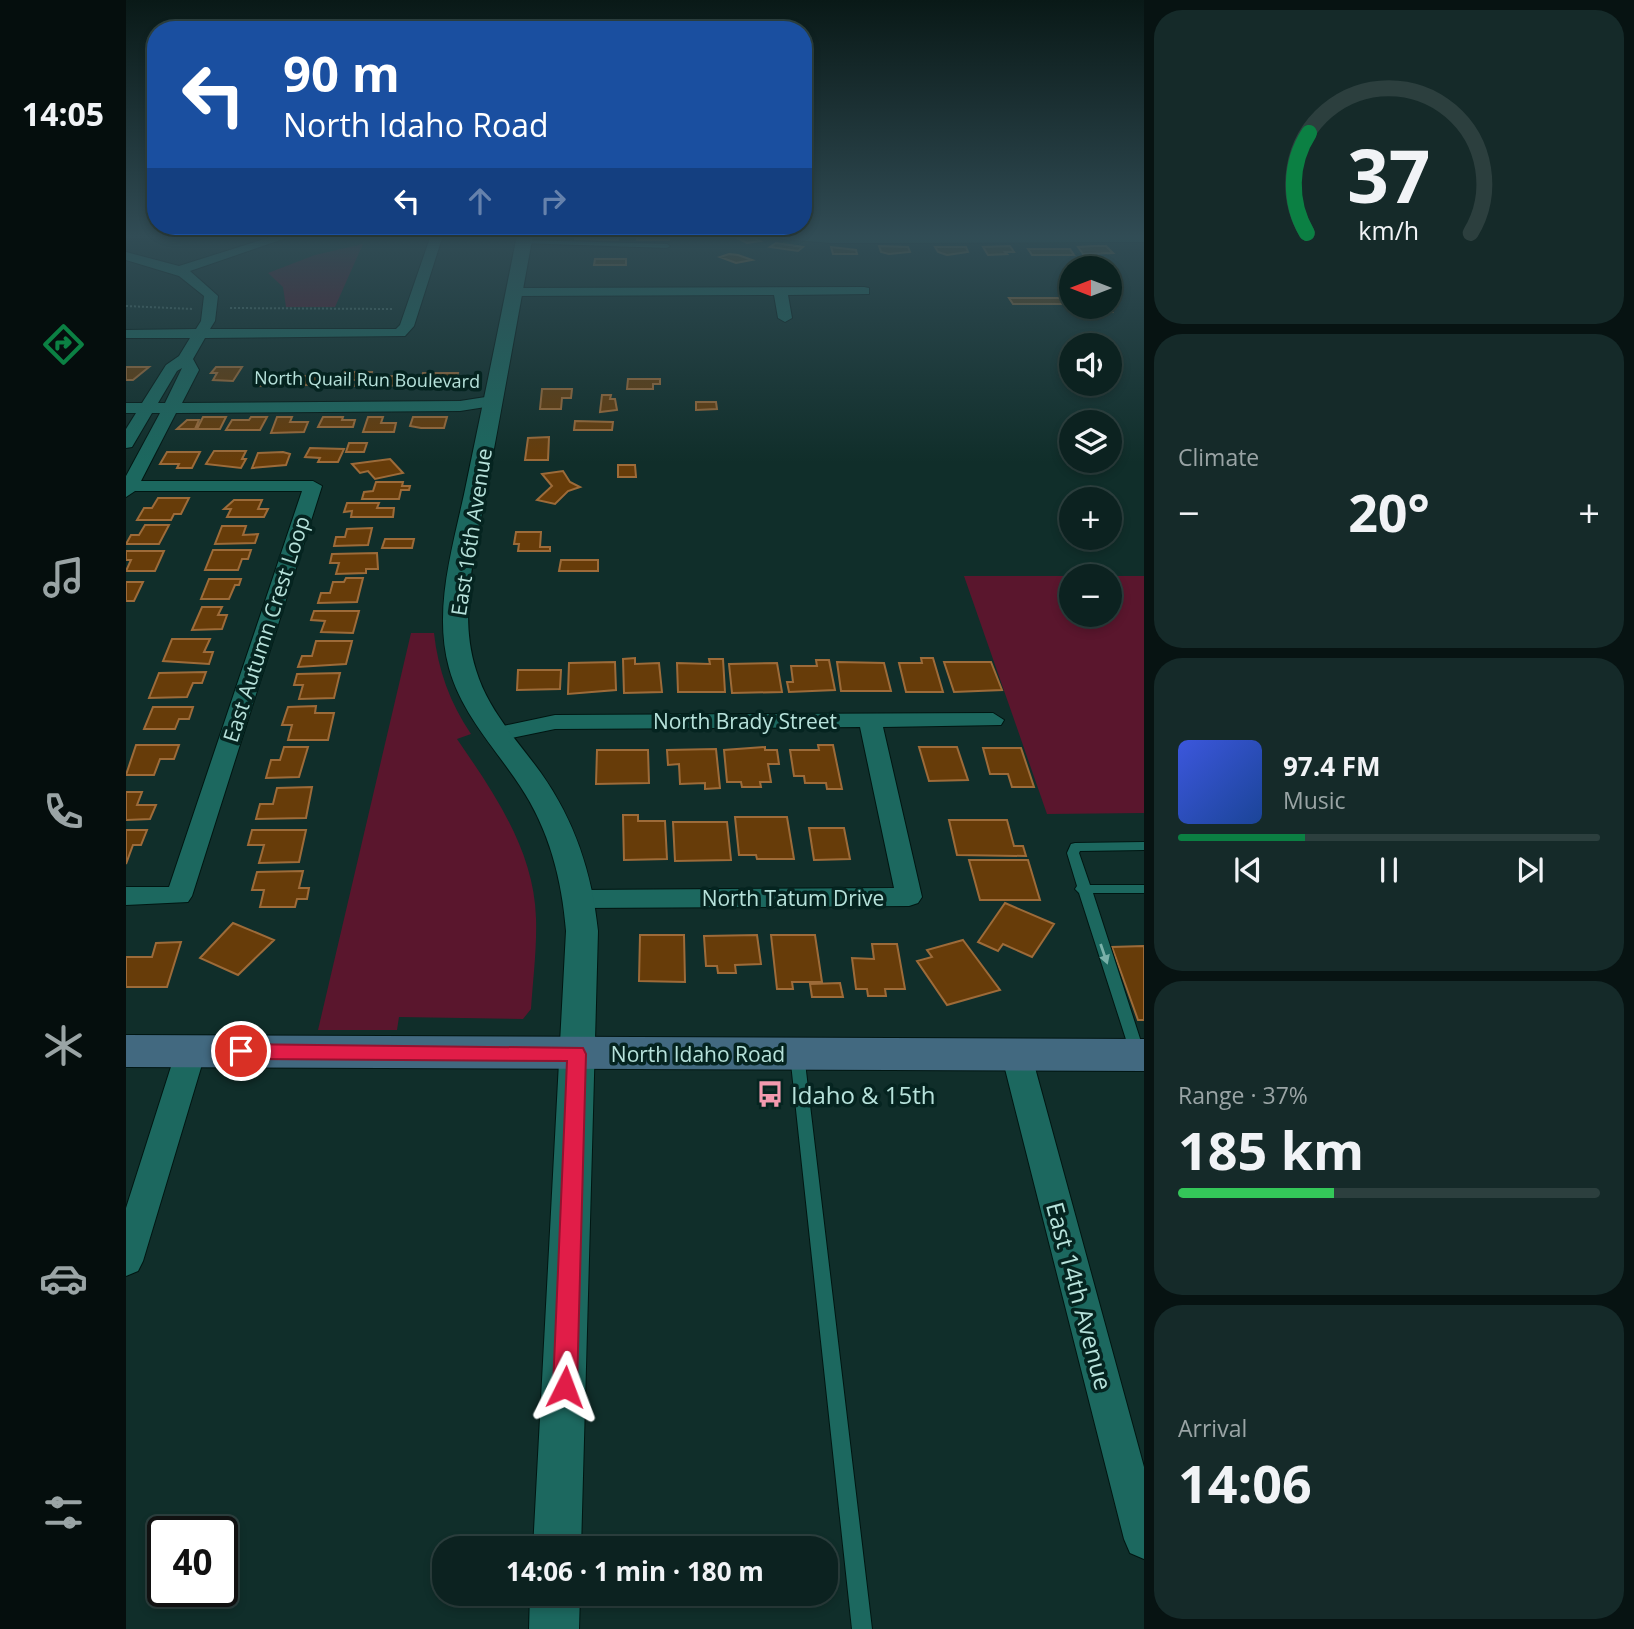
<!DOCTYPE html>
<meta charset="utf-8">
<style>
body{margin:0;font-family:"Open Sans",sans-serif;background:#152a29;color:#f1f3f6;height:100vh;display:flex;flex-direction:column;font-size:26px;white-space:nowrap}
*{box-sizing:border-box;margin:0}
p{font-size:23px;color:#9aa4a5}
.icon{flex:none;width:38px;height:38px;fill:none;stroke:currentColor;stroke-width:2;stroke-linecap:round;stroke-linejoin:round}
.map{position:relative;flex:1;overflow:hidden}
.details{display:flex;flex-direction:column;gap:10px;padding:10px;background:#071312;width:490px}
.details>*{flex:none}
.guide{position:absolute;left:21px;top:21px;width:665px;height:214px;border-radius:28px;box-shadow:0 4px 10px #0003,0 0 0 2px #2c3f3e;background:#1a4fa0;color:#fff;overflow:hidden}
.needle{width:46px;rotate:270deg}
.fabs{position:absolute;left:933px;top:256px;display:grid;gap:14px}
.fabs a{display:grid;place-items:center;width:63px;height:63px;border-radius:50%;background:#0c2220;box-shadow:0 4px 10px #0003,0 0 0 2px #2c3f3e;font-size:35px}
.speed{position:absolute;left:21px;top:1516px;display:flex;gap:14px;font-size:35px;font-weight:700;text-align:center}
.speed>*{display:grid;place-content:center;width:91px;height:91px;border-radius:50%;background:#0c2220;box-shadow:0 4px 10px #0003,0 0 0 2px #2c3f3e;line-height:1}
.speed .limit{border:4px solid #111;border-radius:10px;background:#fff;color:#111}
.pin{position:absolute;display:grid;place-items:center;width:60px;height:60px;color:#fff;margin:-30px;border:4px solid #fff;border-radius:50%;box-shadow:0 2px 7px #0007}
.me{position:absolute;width:77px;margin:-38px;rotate:3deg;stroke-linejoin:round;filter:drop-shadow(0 0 5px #0008)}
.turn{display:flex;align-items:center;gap:24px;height:147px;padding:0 21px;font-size:32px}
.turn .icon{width:91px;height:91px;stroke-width:2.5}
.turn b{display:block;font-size:49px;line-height:60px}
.lanes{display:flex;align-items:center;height:66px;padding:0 21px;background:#0003;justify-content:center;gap:35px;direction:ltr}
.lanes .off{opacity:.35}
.big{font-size:52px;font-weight:700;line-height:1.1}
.details .tile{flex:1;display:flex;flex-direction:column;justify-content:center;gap:10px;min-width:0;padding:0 24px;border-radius:28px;background:#152a29}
.details .dial{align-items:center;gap:0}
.dial svg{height:182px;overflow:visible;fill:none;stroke:#2c3f3e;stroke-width:7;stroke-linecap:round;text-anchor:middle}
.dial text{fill:#f1f3f6;stroke:none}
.song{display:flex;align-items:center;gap:21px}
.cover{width:84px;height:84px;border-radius:10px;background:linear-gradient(135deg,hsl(230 70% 55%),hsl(220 70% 35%))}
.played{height:7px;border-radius:4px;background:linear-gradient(90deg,#0b8043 30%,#2c3f3e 30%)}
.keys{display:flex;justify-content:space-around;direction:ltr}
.heat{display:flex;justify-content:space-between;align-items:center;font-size:38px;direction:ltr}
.charge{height:10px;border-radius:5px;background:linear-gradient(90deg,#34c759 37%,#2c3f3e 0)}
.trip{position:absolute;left:306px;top:1536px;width:406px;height:70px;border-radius:28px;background:#0c2220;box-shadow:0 4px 10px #0003,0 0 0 2px #2c3f3e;font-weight:700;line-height:70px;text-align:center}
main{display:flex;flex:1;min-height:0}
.tab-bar{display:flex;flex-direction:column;width:126px;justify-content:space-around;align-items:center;background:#050e0d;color:#9aa4a5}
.tab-bar .icon{width:49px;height:49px}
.tab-bar .current{color:#0b8043}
.tab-bar b{font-size:32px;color:#f1f3f6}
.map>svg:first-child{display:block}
</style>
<main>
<nav class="tab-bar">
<b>14:05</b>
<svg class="icon current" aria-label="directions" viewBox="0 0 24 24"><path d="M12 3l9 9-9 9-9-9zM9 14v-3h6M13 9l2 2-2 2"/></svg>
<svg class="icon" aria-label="music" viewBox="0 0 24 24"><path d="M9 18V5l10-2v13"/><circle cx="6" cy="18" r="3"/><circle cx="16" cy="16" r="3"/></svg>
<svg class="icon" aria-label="phone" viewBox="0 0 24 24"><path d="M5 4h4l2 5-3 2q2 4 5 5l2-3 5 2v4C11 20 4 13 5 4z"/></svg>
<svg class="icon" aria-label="climate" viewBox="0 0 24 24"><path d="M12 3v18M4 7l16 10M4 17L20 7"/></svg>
<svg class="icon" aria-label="car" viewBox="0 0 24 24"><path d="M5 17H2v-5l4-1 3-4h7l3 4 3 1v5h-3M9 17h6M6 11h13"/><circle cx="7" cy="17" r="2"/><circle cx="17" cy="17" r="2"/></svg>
<svg class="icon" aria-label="filters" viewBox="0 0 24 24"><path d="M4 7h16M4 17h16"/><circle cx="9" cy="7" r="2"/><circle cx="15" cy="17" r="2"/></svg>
</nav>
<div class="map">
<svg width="1018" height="1629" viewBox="0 0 1018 1629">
<rect width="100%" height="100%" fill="#102e2a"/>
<path fill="#5a162d" d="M237 244 209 307H160L157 287 142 273 189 255Z
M838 576H945V614H984V576H1018V813L921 814Z
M285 633H308C312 670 324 703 345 734L331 739C368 793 408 850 410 918 411 948 407 979 405 1009L397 1019 273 1017 271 1030H192Z"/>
<path fill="#673c09" stroke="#9d6b39" stroke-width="2" d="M449 235H492V240L449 239Z
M511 235H543V240H511Z
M622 235 634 241 621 243 607 236Z
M650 243 677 247 672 251 644 247Z
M753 246 782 247 784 252 763 254 755 252Z
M884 246 888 252H879L881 254 862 255 857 247Z
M968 246H980L987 253 957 254 952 247Z
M705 247 730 250 731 254H707Z
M809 247H840L842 252 821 255 812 252Z
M902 249H944L948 255H906Z
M603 254 612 255 626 260 610 263 594 257Z
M469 259H500V265H468Z
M883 298H934L937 304H887Z
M948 306H982L986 312 951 311Z
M0 367H23L7 380H0Z
M90 367H116L107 381 87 380 91 373H85Z
M219 372H246L243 386H229L231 380H216Z
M140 373H172L167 384 134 386Z
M297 373H332L330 383 294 386Z
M176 376H209L205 385H172Z
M255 376H287L284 384 251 387Z
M502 379H534V384H527V389H501Z
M416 389H446L445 398H436L435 409H414Z
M476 395H485L484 399H489L491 410 474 412Z
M570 402H590L591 409 570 410Z
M77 417H100L94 429H71Z
M125 417H141L134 430H100L106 420H123Z
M151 417H166L164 422H182L178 432 145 433Z
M197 417H217L216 420H229L227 427H192Z
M242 417H257L255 423H270L268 432H237Z
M287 417H321L318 428H295L284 426Z
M61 420H73L69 429H51Z
M449 421 487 422 486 430H448Z
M423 437 422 460H399L402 438Z
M223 443H241L238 452H220Z
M184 448 218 449 212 462H192L194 458 179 457Z
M88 451H120L116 459H120L115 468 80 464Z
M41 452H74L66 468H51L53 464H34Z
M132 453 157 452 164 454 160 465 126 468Z
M264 459 277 473 249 479 242 471 234 473 226 464Z
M492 465H509L510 477H492Z
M437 471 444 482 454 487 442 491 429 504 411 500 426 486 416 474Z
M250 482H277L276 486H284L283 490H275L273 499H236L238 492 247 491Z
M32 498H63L55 514H48L45 520H11L18 508H26Z
M108 500H136L132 509H142L138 517H101L105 509H98Z
M221 503H253L251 508H268L267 517H225L226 511 218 512Z
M19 525H43L33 544H0L5 535H13Z
M96 526H120L117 535 132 534 129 543 89 544Z
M246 528 242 545 208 546 210 537H219L221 529Z
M390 532H415L414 547H424V551H392L393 544H388Z
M259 539H288L286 548H256Z
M87 550H125L122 559H116L112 570H79Z
M0 551H38L29 571H0L5 560H0Z
M251 553 252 569H240V573L210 574 213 563H204L206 554Z
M435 560H472V571H433Z
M220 578H237L231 602 192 603 195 593H204L207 582H218Z
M83 579H115L113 585H109L103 599H75Z
M0 582H17L8 601H0Z
M76 607H96L92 615H101L96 629 66 630Z
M188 611H233L227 633 195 632 199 621 185 620Z
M46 639H84L78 652H87L83 664 37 661Z
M190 641H226L220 664 172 667 176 656H186Z
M509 658V664L533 663 536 692 498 693 497 659Z
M795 658H807L817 692H780L773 663H796Z
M583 659H597L599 692H552L551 663 584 664Z
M690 660H703L709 690 663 692 661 682H667L665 666H691Z
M489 662 490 690 442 694 443 663Z
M711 662 758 663 765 691H715Z
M818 662H865L876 690 828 692Z
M651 663 656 692 606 693 603 664Z
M392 670H435L434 689 391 690Z
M80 672 76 683H67L61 697 23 698 33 673Z
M214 673 208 698 173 699 177 685H168L171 674Z
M190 706 189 713H208L202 740H162L166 725H156L162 707Z
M27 707H67L63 719H53L49 729H18Z
M10 745H53L48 759H34L28 775H0Z
M692 745H707L716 789H701L700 783H679L678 776H668L664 750H693Z
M158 747H182L173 777 140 778 145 760H154Z
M639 747V750H651L653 764H642L645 782H634L635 787H616L615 782H601L598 750Z
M793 747H831L842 780 803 781Z
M857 748H895L908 787H886L882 774H864Z
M590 749 594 788 579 789V783L554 784 553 764 542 765 541 750Z
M471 750H522L523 783 470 784Z
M186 787 180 818 130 819 134 804H147L151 788Z
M0 792H16L11 805H30L24 819 0 820Z
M497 815H512V821H539L541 859 498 860Z
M609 817H661L668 859H631L630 855H613Z
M823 820H881L888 846H897L900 856 831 855Z
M547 822H601L605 860 549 861Z
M683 828H718L724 859 688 860Z
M0 830H21L15 845H7L0 864Z
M126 830H180L173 862 133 863 138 845H122Z
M843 860H902L914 900H854Z
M177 871 173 888H183L181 899H171L169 907H134L138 890H126L131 872Z
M879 903 928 924 906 957 877 944 872 951 852 942Z
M107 923 148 940 112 975 74 958Z
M514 935H558L559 982 513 981Z
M631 935 635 964 609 965 610 973H592L591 966H580L578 936Z
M645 935H689L696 982H666L667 989H651Z
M837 940 874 990 821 1005 791 961 806 957 801 950Z
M55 942 41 987H0V957H26L30 943Z
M746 944H771L779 989H759L760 996H742L741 989H730L726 958 748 959Z
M1018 946V1020H1012L986 947Z
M714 983 717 997H686L684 984Z"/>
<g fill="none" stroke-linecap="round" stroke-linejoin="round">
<defs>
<path id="service" d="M398 240 541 244 544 246 541 248 396 243V241Z
M1018 842V850L954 851 953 853 964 885H1018V893H967L1018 1051 1017 1059 1012 1061 1007 1059 1005 1055 953 893 949 889 951 886 941 853 945 844 949 843Z
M671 1048 676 1050 678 1054 746 1629H726L664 1054 666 1050Z"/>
<path id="minor" d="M151 235H169L64 271 92 296 89 321 84 329H270L274 325 305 235H317L288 326 279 336 79 338 67 359 73 370 56 403 334 401 366 396 374 401 366 406 334 411 50 413 15 481H187L196 486 66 896 62 902 0 905V887H43L176 491H9L0 497V476L34 413H26L6 447 0 448V429L10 413H0V403H16L40 365 53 356 64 338H0V330L70 329 75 321 78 296 53 276 0 260V252L53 266ZM56 368 39 403H32L51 371Z
M651 235H1018V242L705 243 657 239Z
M738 287 743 288V294L662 295 666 318 659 322 652 318 648 295 388 296 381 292 388 288Z
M867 713 878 720 875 725 757 727 796 897 792 903 783 906 454 908 445 905 441 899 445 893 454 890 768 888 734 727 429 729 371 741 360 734 363 729 429 715Z
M65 1040 75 1043 80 1051 17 1261 12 1271 0 1276V1208L50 1051 55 1043Z
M890 1042 900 1045 905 1053 1018 1467V1559L1004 1553 998 1539 875 1053 880 1045Z"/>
<path id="tertiary" d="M391 235H407C392 315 378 396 363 476 353 538 330 608 350 670 362 710 391 740 415 773 449 821 466 873 472 931L455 1549H407L440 931C436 880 423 829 394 786 369 748 335 713 323 668 306 606 329 541 341 480 358 398 375 317 391 235Z
M404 1594H454L453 1629H403Z"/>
<path id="secondary" d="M0 1035 1018 1039V1071L0 1067Z"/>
</defs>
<use href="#service" stroke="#001612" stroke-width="2"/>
<use href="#minor" stroke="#001612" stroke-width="2"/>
<use href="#tertiary" stroke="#001612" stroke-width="2"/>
<use href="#secondary" stroke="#001612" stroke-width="2"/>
<path stroke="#4c6f6a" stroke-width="2" stroke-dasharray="2 2" stroke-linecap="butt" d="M0 306 67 309
M104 308 266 309"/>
<use href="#service" fill="#1c685f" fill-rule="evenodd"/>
<use href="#minor" fill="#1c685f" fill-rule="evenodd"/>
<use href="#tertiary" fill="#1c685f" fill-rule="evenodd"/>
<use href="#secondary" fill="#426980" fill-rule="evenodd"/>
</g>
<defs><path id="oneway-solid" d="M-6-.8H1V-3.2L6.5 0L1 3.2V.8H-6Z" transform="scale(1.75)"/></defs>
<use fill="#79b1a9" href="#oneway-solid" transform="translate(978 954) rotate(71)"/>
<linearGradient id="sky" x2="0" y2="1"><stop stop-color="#091917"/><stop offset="0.51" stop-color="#314c55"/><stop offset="1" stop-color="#314c55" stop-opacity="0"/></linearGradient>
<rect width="1018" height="463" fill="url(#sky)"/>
<path fill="#e11d48" stroke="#92132f" stroke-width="2" d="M115 1044 457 1048 460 1054 451 1387 447 1395 439 1398 431 1395 427 1387 441 1061 115 1059 106 1051Z"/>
<defs>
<symbol id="bus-bare" viewBox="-9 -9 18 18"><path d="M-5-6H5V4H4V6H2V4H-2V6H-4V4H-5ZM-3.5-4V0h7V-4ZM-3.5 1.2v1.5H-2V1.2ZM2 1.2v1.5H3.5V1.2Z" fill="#f29aaf" stroke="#052420" stroke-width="2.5" paint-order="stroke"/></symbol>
</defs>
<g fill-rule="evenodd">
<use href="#bus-bare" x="625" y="1075" width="38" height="38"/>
</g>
<g text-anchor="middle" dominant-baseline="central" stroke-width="7" stroke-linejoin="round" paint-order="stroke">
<g font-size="18" fill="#b7e2db" stroke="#052420">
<text transform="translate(241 379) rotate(1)">North Quail Run Boulevard</text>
</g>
<g font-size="21" fill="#b7e2db" stroke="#052420">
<text transform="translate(345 532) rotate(-81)">East 16th Avenue</text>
<text transform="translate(140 629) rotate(-72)">East Autumn Crest Loop</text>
<text x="619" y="721">North Brady Street</text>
<text x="667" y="898">North Tatum Drive</text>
<text x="572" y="1054">North Idaho Road</text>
</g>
<g font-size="24" fill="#b7e2db" stroke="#052420" text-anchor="start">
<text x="665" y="1094">Idaho &amp; 15th</text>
</g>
<g font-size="24" fill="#b7e2db" stroke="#052420">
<text transform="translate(954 1296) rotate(75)">East 14th Avenue</text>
</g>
</g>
</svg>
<div class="fabs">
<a><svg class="needle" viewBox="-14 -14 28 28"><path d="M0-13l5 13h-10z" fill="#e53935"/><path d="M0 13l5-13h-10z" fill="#9aa4a5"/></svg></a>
<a><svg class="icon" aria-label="sound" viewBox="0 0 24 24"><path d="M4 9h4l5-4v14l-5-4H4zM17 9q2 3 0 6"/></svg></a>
<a><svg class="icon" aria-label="layers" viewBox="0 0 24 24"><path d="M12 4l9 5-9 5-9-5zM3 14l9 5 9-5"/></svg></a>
<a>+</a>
<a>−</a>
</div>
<div class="speed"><div class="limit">40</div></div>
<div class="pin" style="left:115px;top:1051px;background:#d93025"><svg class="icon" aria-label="arrive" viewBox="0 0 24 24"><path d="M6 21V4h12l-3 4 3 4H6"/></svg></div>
<svg class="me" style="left:439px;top:1387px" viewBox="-20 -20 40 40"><path d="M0-17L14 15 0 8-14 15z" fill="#e11d48" stroke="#fff" stroke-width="4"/></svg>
<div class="trip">14:06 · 1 min · 180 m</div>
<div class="guide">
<div class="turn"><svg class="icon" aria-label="left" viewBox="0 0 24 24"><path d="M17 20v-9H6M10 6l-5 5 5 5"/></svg><div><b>90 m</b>North Idaho Road</div></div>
<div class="lanes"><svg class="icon" aria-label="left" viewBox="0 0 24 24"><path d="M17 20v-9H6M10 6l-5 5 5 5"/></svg><svg class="icon off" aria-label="ahead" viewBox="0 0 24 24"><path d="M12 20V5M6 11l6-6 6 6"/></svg><svg class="icon off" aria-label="right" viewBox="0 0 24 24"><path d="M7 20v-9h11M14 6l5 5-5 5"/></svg></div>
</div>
</div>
<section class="details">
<div class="tile dial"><svg viewBox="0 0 100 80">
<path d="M14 69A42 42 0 1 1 86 69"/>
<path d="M14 69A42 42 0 0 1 15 25" stroke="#0b8043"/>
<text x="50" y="56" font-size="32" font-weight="700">37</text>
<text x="50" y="72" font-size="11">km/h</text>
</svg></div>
<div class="tile"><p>Climate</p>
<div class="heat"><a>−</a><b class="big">20°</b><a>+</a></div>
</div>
<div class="tile">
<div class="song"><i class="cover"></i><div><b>97.4 FM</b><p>Music</p></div></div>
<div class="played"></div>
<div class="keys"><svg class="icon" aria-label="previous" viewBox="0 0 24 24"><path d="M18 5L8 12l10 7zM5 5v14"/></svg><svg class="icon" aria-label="pause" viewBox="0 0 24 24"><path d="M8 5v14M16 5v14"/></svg><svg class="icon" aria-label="next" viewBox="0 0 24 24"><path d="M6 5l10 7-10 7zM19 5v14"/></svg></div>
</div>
<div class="tile"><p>Range · 37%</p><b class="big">185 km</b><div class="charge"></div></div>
<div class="tile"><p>Arrival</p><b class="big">14:06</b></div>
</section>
</main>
